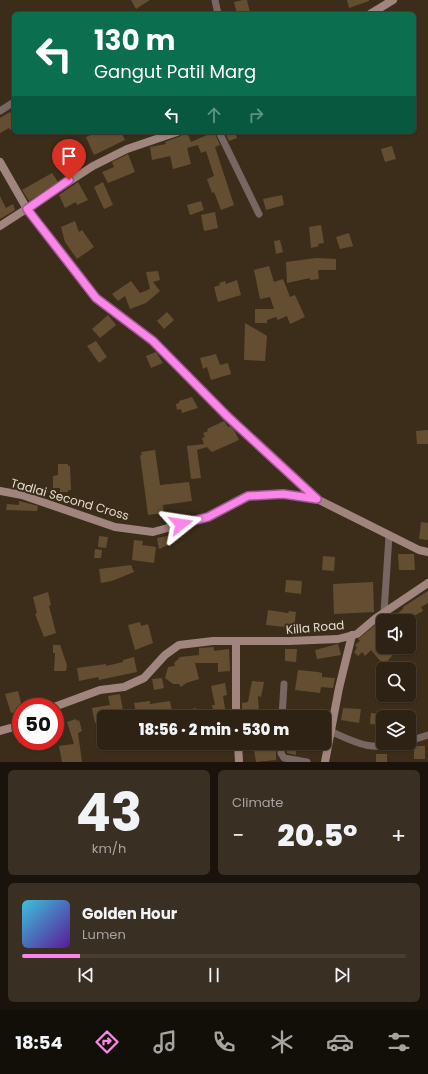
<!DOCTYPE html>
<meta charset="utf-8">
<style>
body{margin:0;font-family:Poppins,sans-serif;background:#392f22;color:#f1f3f6;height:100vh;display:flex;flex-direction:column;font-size:15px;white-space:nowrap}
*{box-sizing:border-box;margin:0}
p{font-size:13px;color:#a7a4a0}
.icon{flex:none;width:22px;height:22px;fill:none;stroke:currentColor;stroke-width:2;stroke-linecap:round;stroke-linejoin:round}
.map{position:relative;height:762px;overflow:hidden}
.sheet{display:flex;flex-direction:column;gap:8px;padding:8px;background:#19130b;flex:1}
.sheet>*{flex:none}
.top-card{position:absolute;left:12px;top:12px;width:404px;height:122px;border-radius:6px;box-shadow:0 1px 3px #0004,0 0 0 1px #483f34;background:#0b6e4f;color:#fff;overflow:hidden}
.controls{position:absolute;left:376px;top:614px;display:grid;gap:8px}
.controls a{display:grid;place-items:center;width:40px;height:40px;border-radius:6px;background:#2d2214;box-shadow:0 1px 3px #0004,0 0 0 1px #483f34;font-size:20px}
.speed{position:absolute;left:12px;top:698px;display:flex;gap:8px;font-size:20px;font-weight:700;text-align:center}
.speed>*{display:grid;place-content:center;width:52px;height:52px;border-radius:50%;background:#2d2214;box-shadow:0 1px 3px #0004,0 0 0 1px #483f34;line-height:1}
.speed .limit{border:6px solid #d22;background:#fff;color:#111}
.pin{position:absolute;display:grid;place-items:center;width:34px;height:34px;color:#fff;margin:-41px -17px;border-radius:50% 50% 50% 0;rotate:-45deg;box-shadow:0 0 4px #0007}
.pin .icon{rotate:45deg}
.me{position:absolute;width:44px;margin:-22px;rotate:75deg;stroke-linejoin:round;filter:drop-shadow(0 0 3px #0008)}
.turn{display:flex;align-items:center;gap:14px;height:84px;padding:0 16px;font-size:18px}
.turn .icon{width:52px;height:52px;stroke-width:2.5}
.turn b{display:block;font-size:28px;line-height:34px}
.lanes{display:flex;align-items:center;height:38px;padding:0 16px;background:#0003;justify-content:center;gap:20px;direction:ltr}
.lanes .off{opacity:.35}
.big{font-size:30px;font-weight:800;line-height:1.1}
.sheet .card{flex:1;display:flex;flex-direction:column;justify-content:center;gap:6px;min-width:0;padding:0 14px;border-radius:6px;background:#392f22}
.sheet .dial{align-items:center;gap:0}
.dial b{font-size:52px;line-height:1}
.song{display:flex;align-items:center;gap:12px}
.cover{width:48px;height:48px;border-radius:6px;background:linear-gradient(135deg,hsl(190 70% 55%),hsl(270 70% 35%))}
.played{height:4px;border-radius:2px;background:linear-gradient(90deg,#fa87e7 15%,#483f34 15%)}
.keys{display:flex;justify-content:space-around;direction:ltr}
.heat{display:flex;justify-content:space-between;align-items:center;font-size:22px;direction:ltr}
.sheet .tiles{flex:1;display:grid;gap:8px;grid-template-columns:1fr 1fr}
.card:last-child{grid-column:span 2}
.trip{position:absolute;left:97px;top:710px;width:234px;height:40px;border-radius:6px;background:#2d2214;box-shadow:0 1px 3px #0004,0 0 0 1px #483f34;font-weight:800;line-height:40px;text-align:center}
.tab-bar{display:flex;height:64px;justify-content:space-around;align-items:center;background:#120e08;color:#a7a4a0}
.tab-bar .icon{width:28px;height:28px}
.tab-bar .selected{color:#fa87e7}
.tab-bar b{font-size:18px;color:#f1f3f6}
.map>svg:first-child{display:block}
</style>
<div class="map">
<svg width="428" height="762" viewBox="0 0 428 762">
<rect width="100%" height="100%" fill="#3c2d1a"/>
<path fill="#644e32" d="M131 0H150L136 9Z
M243 0H247L250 13 237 14 234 2Z
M347 0H369V1L349 8Z
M10 112 14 119V127L10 130 9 128 0 133V118Z
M97 132H121L125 140 94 155 86 137Z
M183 132H187L191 142 214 132 220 145 215 147 234 205 221 210 214 192 212 193 207 179 214 176 206 151 201 153 198 145 187 148 191 164 173 169 170 156 152 160 150 147 166 144 165 142 181 136Z
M225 132H235L237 138 229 141Z
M392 146 396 159 385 162 381 149Z
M128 154 135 172 108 183 102 172 114 167 112 162Z
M52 173 58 182 29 201 22 190Z
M78 182 88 200 77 205 76 202 65 208 59 195Z
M103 182 113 205 104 209 94 187Z
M282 195 284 205 266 210 263 199Z
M0 196 6 208 13 204 15 210 0 219Z
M201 201 204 210 190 215 187 205Z
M215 212 218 228 204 231 201 215Z
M75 221 79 232 82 230 94 247 77 259 65 242 61 227Z
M321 225 324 243 318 244 319 246 311 248 309 227Z
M349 233 353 246 340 249 336 237Z
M280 240 283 252 276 254 274 241Z
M316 258 336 259V270H318L319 279 310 280V278L287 283 286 262Z
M269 266 274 282 283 279 290 297 295 295 305 317 290 324 287 316 278 320 276 317 267 320V323H255V309H274L270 297 260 299 254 270Z
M158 271 160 280 153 282 160 291 146 303 130 309 125 296 118 301 112 294 131 281 140 293 150 289 146 272Z
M237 280 241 295 218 302 214 287 220 285 219 283 225 281 226 284Z
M167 312 174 320 164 329 157 321Z
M108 315 116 325 100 338 92 329Z
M245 323 267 336 265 361 244 360Z
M96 341 107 357 99 363 87 346Z
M156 352 163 363 151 368 146 356Z
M216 354 220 365 228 363 231 374 211 380 207 367 203 369 200 358Z
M192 397 198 408 182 413 181 409 177 410 176 404 179 403V401Z
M224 421 228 427 230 426 234 430 239 440 212 452 207 447 197 450 201 478 191 479 187 446 204 444 202 438 205 437 203 433 208 431 207 429Z
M428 430V444H417L416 431Z
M155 450 160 485 189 482 192 501 163 505 164 513 148 515 140 455H142L141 452Z
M58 464H68V466H70L71 490H68V492H60V488H53V476L58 475Z
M19 501 38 506 37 511 6 510 7 504 19 505Z
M421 522 428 523V540L419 539Z
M173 535 175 542 159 549 157 538Z
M99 536 108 537 106 548 98 547Z
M134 540 143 541 142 545 156 547 154 563 132 560Z
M95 549 102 550 101 558H94Z
M398 554H414L415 570H399Z
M323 556 335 557 334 571 322 570Z
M131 565 134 572 112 581 101 583 99 569Z
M286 580 302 581 301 594 285 592Z
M373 582 374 612 334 614 333 584Z
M428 591V603L421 607 423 611 404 621H388L403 609V607Z
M48 592 51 605 49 606 56 633 44 637 35 614 37 613 33 597Z
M268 610 288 613 289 611 296 612 294 628 266 625Z
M140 622 141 626 148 624 153 643 135 650 128 625Z
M379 622 383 626V647H393L396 651 386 663 384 661 382 663 371 650 365 656 362 652 358 656 354 652 357 648 355 645 360 641 358 639Z
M338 644 341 655 317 659 315 650Z
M53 645H60L67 665 66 671H54L55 653H53Z
M214 647V651L229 649 230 671 218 672V663H195L199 679 186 683 181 687 179 684H173L165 678 168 667 175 666 174 663 180 657 199 655V648Z
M285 649H297L296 662 285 661Z
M134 657 137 672 99 680 98 677 79 681 77 668 106 664V666L123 662V660Z
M298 670 318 672 322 673V677L335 678 333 688 321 687 320 693 295 690Z
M162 678 164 688 154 690 152 679Z
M252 681 264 682 261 697 258 696 259 716 242 717V703L248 702Z
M225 683 227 695 223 696 226 714 214 716 212 705H215L211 686Z
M18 691 22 707 21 711 11 713 5 694Z
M120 694 124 716 104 717V720L95 723 92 708 110 705 108 696Z
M150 701V704L170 701 172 712 159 714 158 709 136 713 134 703Z
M196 708 197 717H189L187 710Z
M343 708 361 709 359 723 341 720Z
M371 713 383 714V725L370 724Z
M76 719 77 721 79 720 82 731 78 733 82 762H62L59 746 74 744 67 722Z
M253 743H276V760L256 762Z
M286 743H296V755L287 753Z
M414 746H425V759H414Z
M376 754H387V762H376Z"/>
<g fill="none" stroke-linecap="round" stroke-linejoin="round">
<path stroke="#776661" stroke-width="7" d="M215 0 218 14
M0 111 14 102
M219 132 259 214
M384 612 389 536
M282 717 284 684
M330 731C357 743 369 751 400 743
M409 741 428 735
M281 743V753L284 758 307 762"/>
<path stroke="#9f857d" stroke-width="8" d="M370 14 393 0
M0 162 27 209 96 298 153 341 227 416 317 499 419 550 428 552
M0 226 93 166 127 149 177 132
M0 491 22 495 115 527 153 532 208 517 248 496 283 494 317 499
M236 641V717
M54 707 100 690 124 687 144 678 165 655 179 645 213 641H289L338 639 357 634 376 618 428 583
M0 731 21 725
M238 743 239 762
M325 762 339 688 352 635"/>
</g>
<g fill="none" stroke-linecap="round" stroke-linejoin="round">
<defs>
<path id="route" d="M69 180 27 209 96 298 153 341 227 416 317 499 283 494 248 496 208 517 181 524"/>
</defs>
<use href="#route" stroke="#a25896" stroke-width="10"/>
<use href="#route" stroke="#fa87e7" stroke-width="7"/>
</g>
<g text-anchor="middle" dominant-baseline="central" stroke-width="4" stroke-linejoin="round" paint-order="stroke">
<g font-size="12" fill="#e3dace" stroke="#3c2d1a">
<text transform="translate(70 499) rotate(16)">Tadlai Second Cross</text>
<text transform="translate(315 627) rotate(-5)">Killa Road</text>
</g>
</g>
</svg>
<div class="controls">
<a><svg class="icon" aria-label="sound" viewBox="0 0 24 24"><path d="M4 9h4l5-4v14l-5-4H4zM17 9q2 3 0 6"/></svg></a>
<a><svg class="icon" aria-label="search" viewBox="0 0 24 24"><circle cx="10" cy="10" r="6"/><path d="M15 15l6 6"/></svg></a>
<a><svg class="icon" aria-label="layers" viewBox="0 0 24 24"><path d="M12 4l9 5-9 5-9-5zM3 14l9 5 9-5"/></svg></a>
</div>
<div class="speed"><div class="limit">50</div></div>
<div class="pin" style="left:69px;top:180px;background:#d93025"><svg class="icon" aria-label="arrive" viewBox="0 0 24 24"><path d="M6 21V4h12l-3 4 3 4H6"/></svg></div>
<svg class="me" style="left:181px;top:524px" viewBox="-20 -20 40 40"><path d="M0-17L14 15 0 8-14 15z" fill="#fa87e7" stroke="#fff" stroke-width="4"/></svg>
<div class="trip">18:56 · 2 min · 530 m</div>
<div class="top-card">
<div class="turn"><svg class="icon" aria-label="left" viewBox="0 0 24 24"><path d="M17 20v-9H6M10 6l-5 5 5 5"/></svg><div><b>130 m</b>Gangut Patil Marg</div></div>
<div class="lanes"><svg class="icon" aria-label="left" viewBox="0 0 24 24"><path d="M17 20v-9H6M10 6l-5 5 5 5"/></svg><svg class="icon off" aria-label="ahead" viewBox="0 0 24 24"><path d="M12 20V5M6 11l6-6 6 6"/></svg><svg class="icon off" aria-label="right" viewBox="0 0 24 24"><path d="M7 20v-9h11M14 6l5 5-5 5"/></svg></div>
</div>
</div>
<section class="sheet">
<div class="tiles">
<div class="card dial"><b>43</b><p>km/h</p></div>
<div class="card"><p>Climate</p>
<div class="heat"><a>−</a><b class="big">20.5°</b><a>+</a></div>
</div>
<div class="card">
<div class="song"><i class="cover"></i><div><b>Golden Hour</b><p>Lumen</p></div></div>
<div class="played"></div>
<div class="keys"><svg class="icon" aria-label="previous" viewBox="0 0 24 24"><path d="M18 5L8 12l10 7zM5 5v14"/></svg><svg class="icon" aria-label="pause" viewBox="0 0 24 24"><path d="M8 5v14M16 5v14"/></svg><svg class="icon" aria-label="next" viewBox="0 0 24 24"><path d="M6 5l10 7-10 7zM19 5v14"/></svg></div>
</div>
</div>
</section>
<nav class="tab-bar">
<b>18:54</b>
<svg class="icon selected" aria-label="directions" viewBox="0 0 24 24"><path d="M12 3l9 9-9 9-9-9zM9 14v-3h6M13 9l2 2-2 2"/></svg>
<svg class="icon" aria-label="music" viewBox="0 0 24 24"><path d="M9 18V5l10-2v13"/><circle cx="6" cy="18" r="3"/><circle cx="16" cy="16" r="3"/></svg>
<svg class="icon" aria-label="phone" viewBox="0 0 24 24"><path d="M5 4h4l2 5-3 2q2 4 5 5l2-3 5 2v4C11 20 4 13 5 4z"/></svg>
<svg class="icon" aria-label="climate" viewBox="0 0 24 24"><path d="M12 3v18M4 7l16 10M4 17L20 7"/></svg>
<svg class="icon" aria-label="car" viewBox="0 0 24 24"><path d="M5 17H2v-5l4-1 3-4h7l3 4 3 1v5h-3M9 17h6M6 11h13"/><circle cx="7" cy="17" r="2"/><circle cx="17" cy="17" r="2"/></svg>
<svg class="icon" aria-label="filters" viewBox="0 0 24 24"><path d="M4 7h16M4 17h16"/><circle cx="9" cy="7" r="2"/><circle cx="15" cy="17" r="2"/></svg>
</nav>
